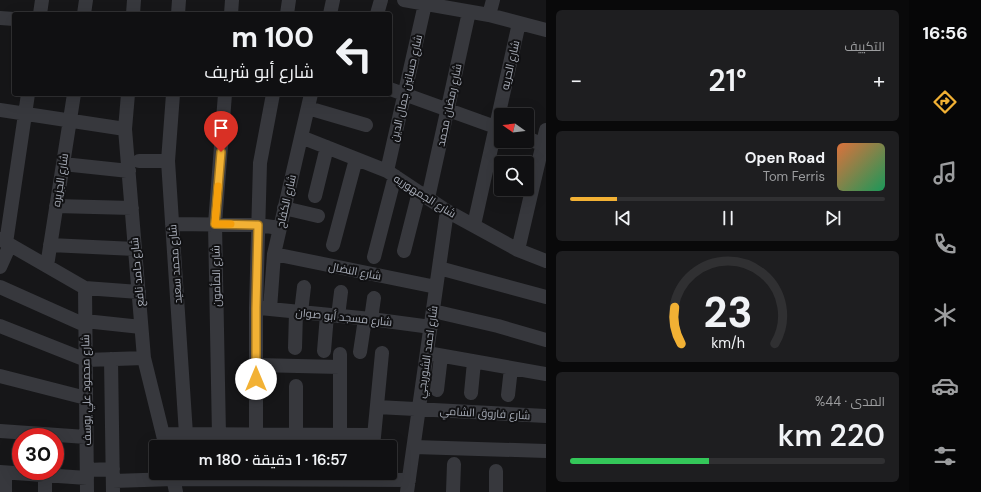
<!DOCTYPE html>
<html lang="ar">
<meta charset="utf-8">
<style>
body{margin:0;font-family:"DM Sans",Cairo,sans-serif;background:#1e1e20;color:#f1f3f6;direction:rtl;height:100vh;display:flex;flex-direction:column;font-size:15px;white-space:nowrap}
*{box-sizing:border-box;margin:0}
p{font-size:13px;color:#9c9d9f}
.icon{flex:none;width:22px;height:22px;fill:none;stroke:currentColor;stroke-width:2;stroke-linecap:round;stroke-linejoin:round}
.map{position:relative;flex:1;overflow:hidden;direction:ltr}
.side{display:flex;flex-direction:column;gap:10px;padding:10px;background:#09090a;width:363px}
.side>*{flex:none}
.banner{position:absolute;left:12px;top:12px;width:380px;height:84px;border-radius:4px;box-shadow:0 4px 16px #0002,0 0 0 1px #303032;direction:rtl;background:#101012;color:#f1f3f6;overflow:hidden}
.needle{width:26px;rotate:284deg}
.tools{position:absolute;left:494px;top:108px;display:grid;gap:8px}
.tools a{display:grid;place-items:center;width:40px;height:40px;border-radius:4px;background:#101012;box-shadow:0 4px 16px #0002,0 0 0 1px #303032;font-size:20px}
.speed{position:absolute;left:12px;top:428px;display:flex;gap:8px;font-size:20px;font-weight:700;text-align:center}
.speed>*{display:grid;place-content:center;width:52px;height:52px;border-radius:50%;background:#101012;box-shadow:0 4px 16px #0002,0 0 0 1px #303032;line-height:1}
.speed .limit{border:6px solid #d22;background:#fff;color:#111}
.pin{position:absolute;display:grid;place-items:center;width:34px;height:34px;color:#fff;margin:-41px -17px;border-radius:50% 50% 50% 0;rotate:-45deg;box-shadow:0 0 4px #0007}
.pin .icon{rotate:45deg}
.me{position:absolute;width:44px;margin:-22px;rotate:0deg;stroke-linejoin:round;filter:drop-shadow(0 0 3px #0008)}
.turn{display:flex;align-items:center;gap:14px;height:84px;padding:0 12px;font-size:18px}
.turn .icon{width:52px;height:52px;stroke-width:2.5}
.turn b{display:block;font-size:28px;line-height:34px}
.big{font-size:30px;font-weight:600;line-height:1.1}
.side .card{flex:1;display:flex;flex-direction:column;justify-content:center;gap:6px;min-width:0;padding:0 14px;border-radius:6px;background:#1e1e20}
.side .dial{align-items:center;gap:0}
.dial svg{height:104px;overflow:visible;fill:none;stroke:#303032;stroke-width:7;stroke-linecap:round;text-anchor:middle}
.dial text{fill:#f1f3f6;stroke:none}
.song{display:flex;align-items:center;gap:12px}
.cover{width:48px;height:48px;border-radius:6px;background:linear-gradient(135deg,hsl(20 70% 55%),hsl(150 70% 35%))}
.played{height:4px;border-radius:2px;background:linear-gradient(90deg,#f2b134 15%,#303032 15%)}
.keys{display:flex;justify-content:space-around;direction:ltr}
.heat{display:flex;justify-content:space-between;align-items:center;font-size:22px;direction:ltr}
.charge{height:6px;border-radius:3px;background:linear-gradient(90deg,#34c759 44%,#303032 0)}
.trip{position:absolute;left:149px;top:440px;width:248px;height:40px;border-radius:4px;background:#101012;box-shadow:0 4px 16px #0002,0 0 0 1px #303032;font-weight:600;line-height:40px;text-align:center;direction:rtl}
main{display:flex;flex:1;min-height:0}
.tab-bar{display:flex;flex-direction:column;width:72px;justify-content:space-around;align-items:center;background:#060607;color:#9c9d9f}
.tab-bar .icon{width:28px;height:28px}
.tab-bar .on{color:#f2b134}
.tab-bar b{font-size:18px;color:#f1f3f6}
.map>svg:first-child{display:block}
</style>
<main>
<nav class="tab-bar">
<b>16:56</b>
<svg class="icon on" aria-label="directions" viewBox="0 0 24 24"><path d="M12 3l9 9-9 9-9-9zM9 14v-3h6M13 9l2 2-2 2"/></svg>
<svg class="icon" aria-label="music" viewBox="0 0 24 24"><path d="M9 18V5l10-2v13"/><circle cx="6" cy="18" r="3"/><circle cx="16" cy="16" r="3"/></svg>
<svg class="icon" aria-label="phone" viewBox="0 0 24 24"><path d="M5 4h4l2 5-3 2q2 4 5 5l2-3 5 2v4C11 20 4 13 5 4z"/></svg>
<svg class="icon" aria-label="climate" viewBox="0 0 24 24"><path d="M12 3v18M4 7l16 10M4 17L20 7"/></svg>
<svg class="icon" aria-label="car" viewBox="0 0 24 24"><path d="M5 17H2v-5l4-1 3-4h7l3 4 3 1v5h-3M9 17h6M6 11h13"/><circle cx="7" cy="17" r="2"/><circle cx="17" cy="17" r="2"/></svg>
<svg class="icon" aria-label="filters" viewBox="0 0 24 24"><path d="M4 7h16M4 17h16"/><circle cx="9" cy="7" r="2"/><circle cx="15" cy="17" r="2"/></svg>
</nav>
<section class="side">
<div class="card"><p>التكييف</p>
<div class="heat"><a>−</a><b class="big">21°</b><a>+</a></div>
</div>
<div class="card">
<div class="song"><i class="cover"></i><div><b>Open Road</b><p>Tom Ferris</p></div></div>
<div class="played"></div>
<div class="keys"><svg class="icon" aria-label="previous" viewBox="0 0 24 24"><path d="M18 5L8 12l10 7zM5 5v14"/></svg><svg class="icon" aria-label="pause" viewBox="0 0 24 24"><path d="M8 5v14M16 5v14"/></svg><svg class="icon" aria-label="next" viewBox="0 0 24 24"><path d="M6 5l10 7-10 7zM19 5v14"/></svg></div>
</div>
<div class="card dial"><svg viewBox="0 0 100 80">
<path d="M14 69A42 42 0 1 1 86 69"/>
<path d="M14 69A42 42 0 0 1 9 41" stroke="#f2b134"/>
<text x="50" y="56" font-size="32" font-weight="700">23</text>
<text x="50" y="72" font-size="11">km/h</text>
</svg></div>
<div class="card"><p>المدى · 44%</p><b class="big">220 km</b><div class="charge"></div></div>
</section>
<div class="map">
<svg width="546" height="492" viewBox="0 0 546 492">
<rect width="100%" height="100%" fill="#161618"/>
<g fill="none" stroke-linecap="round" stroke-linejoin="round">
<path stroke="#37383d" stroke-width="14" d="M404 0 489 15 546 30
M40 14 42 0
M84 14 86 0
M133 14 134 0
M178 14 179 0
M231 14 232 0
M287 14 289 0
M330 14 333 0
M377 14 381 0
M489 15 493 0
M0 18 14 19
M390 89 501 129
M128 94 125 129 144 358 166 447
M173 94 168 161 186 434
M308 108 366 125
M0 110 125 129
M301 137 387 171 447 211 518 250 546 261
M527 138 546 146
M139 161H168
M63 164 129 171
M387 171 425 4
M315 196 327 147
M428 198 469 12
M56 206 132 208
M284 208 318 216
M172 224 258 225 280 228
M474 225 519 23
M0 239 85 288 139 292
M6 243 28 94
M50 245 135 249
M333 245 356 159
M518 250 546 130
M404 251 419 192
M274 254 436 287
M374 257 395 176
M47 266 74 94
M0 267 10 245
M439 268 546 297
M0 287 85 325
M85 288 87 492
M260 308 371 319 431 327
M270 309 274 254 311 94
M433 311 498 326 546 340
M301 312 304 287
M338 316 341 292
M371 319 374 298
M85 321 141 327
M0 326 86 360 144 358
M295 348 296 312
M324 351 327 315
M360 352 365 319
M427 353 546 374
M340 354V435
M111 359 113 492
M256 365 340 367
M0 376 86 398
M296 386V435
M437 390 441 356
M471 393 474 362
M508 395 511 368
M377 407 546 416
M0 431 86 437
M163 434 374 435
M219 435 215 224 225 94
M256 435V308L260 163 273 94
M373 447 382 353
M414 447 546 451
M87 470 113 469
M0 472 87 478
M5 473V492
M172 473 176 492
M113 481 174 479 409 480
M45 492V475
M407 492 447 211
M453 492 454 464
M496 492V471"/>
</g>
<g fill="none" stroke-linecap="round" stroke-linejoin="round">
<defs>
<path id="route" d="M221 152 215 224 258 225 256 308V379"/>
</defs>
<use href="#route" stroke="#9d7322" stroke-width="10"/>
<use href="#route" stroke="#f2b134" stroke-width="7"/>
<path stroke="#f59e0b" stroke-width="7" d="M218 186 215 224H231"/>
</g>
<g text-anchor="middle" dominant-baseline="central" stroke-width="4" stroke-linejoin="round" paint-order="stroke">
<g font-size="11" fill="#a8adb8" stroke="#111113">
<text transform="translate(510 65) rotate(-77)">شارع الحريه</text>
<text transform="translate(406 88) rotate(-77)">شارع حسانين جمال الدين</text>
<text transform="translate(449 105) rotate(-78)">شارع رمضان محمد</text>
<text transform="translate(60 180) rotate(-81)">شارع الجزيره</text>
<text transform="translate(425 196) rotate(32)">شارع الجمهوريه</text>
<text transform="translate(286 201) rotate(-77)">شارع الكفاح</text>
<text transform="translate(175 264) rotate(-94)">شارع محمد سعيد</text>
<text transform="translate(355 271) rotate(11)">شارع النضال</text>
<text transform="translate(137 272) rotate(-95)">شارع حامد نافع</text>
<text transform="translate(216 276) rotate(-91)">شارع المأمون</text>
<text transform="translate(344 317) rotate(6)">شارع مسجد أبو صوان</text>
<text transform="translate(427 352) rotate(-82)">شارع احمد الشوربجي</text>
<text transform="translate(86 390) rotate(-91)">شارع محمود علي يوسف</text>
<text transform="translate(485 413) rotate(3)">شارع فاروق الشامي</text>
</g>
</g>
</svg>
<div class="tools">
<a><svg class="needle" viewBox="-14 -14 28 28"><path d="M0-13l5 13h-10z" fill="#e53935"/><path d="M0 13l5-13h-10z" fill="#9c9d9f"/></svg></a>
<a><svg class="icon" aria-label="search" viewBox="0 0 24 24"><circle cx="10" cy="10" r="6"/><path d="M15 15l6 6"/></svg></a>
</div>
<div class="speed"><div class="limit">30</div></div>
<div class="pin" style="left:221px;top:152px;background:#d93025"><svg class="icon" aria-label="arrive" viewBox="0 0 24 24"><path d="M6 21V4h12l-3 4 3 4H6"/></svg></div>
<svg class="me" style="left:256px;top:379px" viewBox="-20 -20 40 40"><circle r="19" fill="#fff"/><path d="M0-13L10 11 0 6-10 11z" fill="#f2b134"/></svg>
<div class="trip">16:57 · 1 دقيقة · 180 m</div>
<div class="banner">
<div class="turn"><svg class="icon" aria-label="left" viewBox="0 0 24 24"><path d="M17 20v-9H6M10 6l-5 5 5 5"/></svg><div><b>100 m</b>شارع أبو شريف</div></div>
</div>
</div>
</main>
